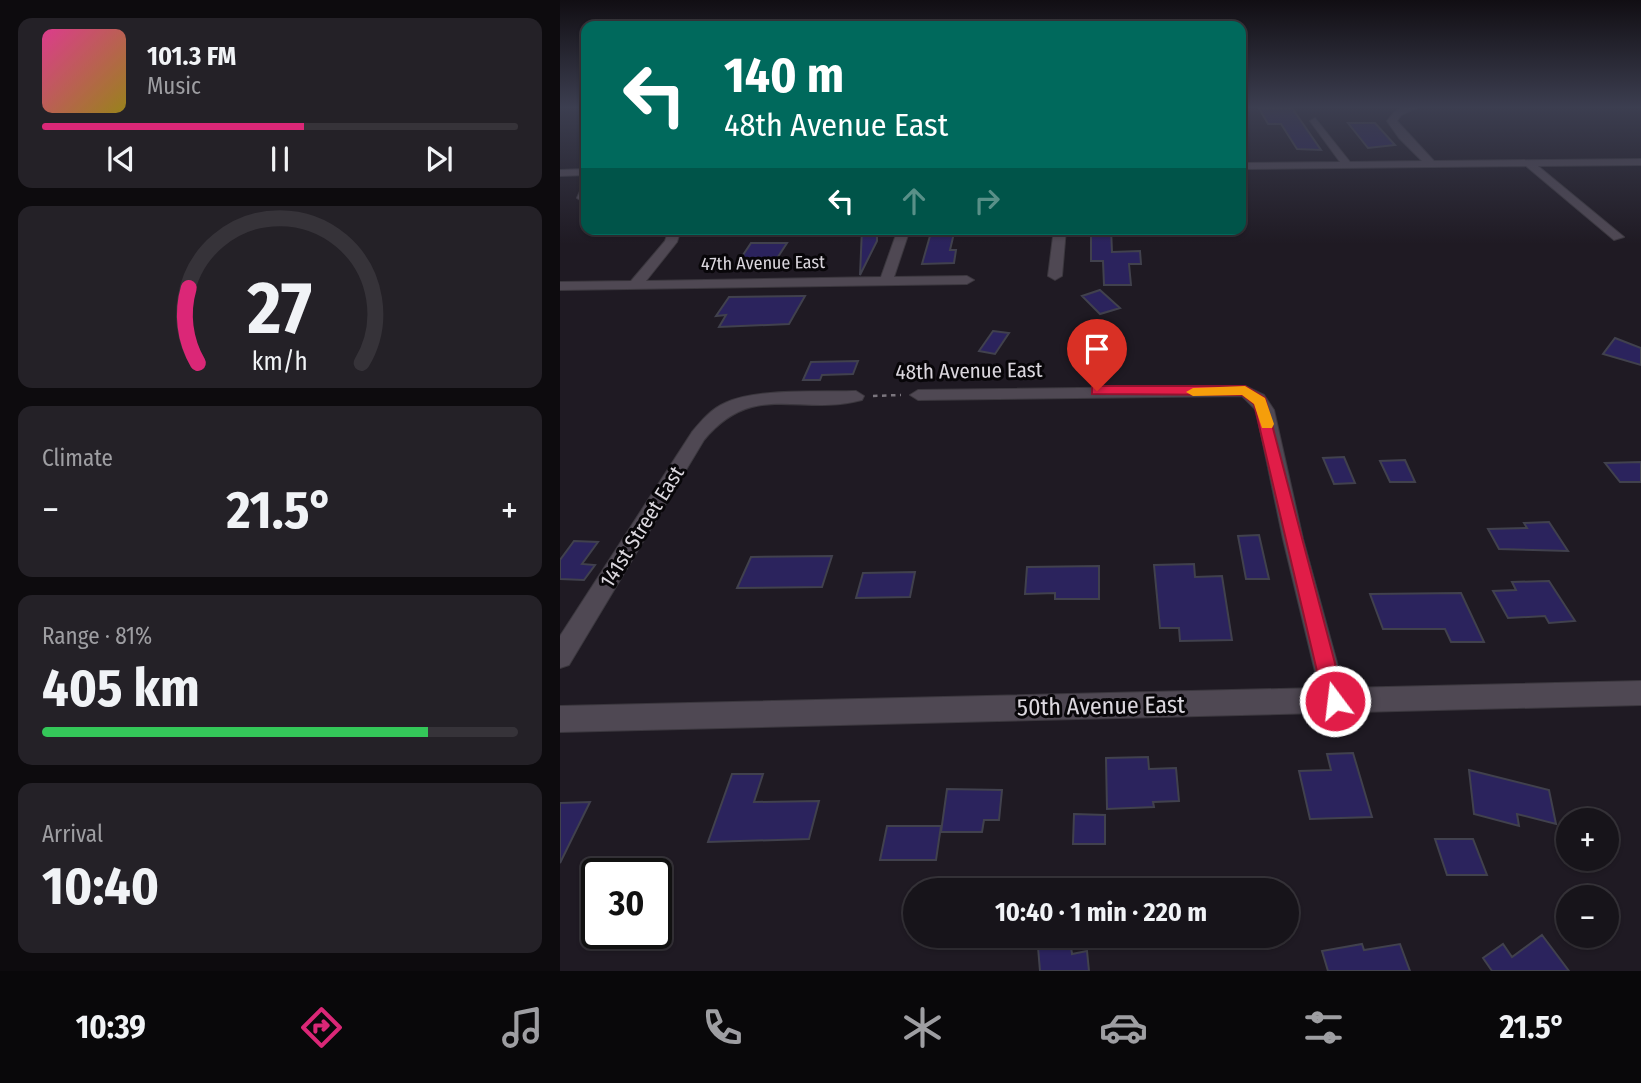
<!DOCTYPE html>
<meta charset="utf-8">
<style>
body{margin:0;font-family:"Fira Sans Condensed",sans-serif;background:#242127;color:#f1f3f6;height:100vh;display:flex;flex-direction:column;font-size:26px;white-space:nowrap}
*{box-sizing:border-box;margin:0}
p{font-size:23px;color:#9e9ea2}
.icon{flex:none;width:38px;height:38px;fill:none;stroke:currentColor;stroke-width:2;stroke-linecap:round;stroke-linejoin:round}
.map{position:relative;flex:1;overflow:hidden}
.details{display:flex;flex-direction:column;gap:18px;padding:18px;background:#0d0b0e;width:560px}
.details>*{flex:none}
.guide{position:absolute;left:21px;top:21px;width:665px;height:214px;border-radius:14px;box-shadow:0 2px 5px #0004,0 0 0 2px #363339;background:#00695c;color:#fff;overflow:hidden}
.tools{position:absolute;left:996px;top:808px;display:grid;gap:14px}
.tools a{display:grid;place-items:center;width:63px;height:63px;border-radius:50%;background:#17141a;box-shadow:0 2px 5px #0004,0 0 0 2px #363339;font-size:35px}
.speed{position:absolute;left:21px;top:858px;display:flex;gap:14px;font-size:35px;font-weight:700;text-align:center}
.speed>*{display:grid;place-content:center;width:91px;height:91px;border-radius:50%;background:#17141a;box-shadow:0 2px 5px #0004,0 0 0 2px #363339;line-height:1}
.speed .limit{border:4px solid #111;border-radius:10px;background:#fff;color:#111}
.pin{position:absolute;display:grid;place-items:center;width:60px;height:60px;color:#fff;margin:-72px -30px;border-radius:50% 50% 50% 0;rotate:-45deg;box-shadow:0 0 7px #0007}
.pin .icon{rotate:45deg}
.me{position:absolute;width:77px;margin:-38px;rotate:345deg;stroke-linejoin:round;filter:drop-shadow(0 0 5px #0008)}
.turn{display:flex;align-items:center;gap:24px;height:147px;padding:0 28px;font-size:32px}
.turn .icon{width:91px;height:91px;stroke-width:2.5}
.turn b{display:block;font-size:49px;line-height:60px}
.lanes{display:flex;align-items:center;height:66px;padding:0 28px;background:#0003;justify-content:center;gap:35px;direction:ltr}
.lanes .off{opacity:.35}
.big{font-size:52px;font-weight:700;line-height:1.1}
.details .widget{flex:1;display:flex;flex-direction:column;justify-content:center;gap:10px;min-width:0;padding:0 24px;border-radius:14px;background:#242127}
.details .dial{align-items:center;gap:0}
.dial svg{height:182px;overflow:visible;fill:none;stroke:#363339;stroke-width:7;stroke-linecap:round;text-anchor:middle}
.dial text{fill:#f1f3f6;stroke:none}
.song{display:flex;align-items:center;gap:21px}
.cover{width:84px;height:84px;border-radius:10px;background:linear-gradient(135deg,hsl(330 70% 55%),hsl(50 70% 35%))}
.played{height:7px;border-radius:4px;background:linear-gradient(90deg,#db2777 55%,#363339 55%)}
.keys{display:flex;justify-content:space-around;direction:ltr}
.heat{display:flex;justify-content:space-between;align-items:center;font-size:38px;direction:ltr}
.charge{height:10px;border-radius:5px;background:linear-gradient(90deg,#34c759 81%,#363339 0)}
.trip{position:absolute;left:343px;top:878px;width:396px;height:70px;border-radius:35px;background:#17141a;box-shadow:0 2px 5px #0004,0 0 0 2px #363339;font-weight:700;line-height:70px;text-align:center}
.tabs{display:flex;height:112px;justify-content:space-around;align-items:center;background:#09080a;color:#9e9ea2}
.tabs .icon{width:49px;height:49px}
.tabs .on{color:#db2777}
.tabs b{font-size:32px;color:#f1f3f6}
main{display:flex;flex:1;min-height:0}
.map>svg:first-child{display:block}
</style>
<main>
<section class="details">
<div class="widget">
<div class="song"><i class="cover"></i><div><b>101.3 FM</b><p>Music</p></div></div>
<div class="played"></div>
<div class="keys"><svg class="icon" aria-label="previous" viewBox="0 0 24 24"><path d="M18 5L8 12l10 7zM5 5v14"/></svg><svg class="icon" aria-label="pause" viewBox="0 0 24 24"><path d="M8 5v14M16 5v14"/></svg><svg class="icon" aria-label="next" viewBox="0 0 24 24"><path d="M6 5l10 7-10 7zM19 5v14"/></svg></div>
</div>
<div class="widget dial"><svg viewBox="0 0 100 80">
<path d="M14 69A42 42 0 1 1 86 69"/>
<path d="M14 69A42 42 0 0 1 10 36" stroke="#db2777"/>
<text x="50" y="56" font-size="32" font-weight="700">27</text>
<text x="50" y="72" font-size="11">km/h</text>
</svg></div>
<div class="widget"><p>Climate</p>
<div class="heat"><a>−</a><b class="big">21.5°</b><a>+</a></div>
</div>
<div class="widget"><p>Range · 81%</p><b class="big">405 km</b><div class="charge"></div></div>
<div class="widget"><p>Arrival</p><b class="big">10:40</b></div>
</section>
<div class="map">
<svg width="1081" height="971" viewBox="0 0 1081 971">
<rect width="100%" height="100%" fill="#1f1a23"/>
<path fill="#2b235d" stroke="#41414d" stroke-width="2" d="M699 108H732L761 150 737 149 721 124H708Z
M788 123H815L835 145 808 148Z
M302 229H317V241L300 275Z
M372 229 394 233 390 250H396L394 263 362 264Z
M531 229H551L552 252 580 251 581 264H569L571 285H544L543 261H531Z
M191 243H227L212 266 175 267Z
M540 290 560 308 540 314 522 296Z
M243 296H245L229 324 159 327 166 315 156 316 169 297Z
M433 331 449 333 435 354 419 351Z
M1055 338 1081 348V365L1043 354Z
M298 361 293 374 262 375 260 380H243L251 362Z
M784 457 795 483 774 484 763 458Z
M845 460 855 482H830L820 461Z
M1081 462V482H1060L1045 463Z
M989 522 1008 551 939 549 928 529 967 528 964 523Z
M699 535 709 579H686L678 536Z
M14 541 38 542 22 564 35 565 24 580 0 579V560Z
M272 556 262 587 177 588 191 557Z
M634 564 635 577 662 576 672 640 620 641 619 628H600L594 565Z
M539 566V599H495V593L465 594 467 567Z
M355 572 350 597 296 598 303 573Z
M989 581 1015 621 989 623 985 616 948 618 933 591 956 590 952 582Z
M901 593 924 642H891L885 629H823L810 594Z
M793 753 812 817 750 819 739 771 771 770 767 754Z
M588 757 589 769 616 768 619 801 593 802 594 807 547 809 546 758Z
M909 770 989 790 996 824 957 814 959 826 914 814Z
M172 774H203L194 802 259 801 249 839 148 842Z
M387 789 442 790 439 820H424L422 832H381Z
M30 802 0 863V803Z
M514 814 545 815V844H513Z
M327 826H381L376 860H320Z
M875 839H913L927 875H887Z
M982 935 1009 971H932L923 958 943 944 952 957Z
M510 940 512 954 527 951 529 971H480L478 947Z
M802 944 804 950 840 944 850 971H768L762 951Z"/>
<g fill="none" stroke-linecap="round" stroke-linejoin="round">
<defs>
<path id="minor" d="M844 108H856L841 115 837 121 874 161 1081 159V165L978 166 1064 237 1054 240 966 166 681 169V163L780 162 750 121 755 118 790 162 862 161 839 138 827 121 835 111Z
M26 169V175L0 176V170Z
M26 186V204L17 198 22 187Z
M109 229H121L117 242 86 281 321 277 338 229H350L334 277 407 276 414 280 407 284 0 290V282L71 281 105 241Z
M494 229H506L502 276 495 280 488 276Z
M685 386 704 395 714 410 743 539 784 688 1081 681V705L0 732V706L759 688 723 539 696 410 682 396 358 400 350 395 358 390Z
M296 391 304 396 302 400C239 417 194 380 144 440L9 665 0 668V636L132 432C141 421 151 409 165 403 194 388 261 392 296 391Z"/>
</defs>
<use href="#minor" stroke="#3b373e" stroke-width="2"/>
<path stroke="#7a757d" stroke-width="2.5" stroke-dasharray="4.5 4.5" stroke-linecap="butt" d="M313 396 341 395"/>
<use href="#minor" fill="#4f4853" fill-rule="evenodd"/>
</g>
<linearGradient id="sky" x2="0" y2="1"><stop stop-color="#110e13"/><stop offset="0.44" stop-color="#3c3e50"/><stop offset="1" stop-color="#3c3e50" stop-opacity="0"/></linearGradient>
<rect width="1081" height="244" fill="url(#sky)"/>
<path fill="#e11d48" stroke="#92132f" stroke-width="2" d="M537 386H685L705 398 785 701 782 708 775 711 767 708 764 701 694 404 682 395 532 394V387Z"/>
<path fill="#f59e0b" d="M685 386 705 398 714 424 712 428H702L694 404 682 395 633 396 626 392 633 388Z"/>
<g text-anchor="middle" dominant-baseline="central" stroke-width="6" stroke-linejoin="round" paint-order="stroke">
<g font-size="18" fill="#dbd7de" stroke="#080609">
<text transform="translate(203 263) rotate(-1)">47th Avenue East</text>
</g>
<g font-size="21" fill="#dbd7de" stroke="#080609">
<text transform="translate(409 371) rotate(-1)">48th Avenue East</text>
<text transform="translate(82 527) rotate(-58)">141st Street East</text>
</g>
<g font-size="24" fill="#dbd7de" stroke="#080609">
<text transform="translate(541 706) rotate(-1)">50th Avenue East</text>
</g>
</g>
</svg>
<div class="tools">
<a>+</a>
<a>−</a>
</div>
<div class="speed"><div class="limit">30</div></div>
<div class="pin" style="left:537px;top:391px;background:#d93025"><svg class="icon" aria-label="arrive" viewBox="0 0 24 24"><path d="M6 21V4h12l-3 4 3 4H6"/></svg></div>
<svg class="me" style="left:775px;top:701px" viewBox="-20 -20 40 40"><circle r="17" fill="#e11d48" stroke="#fff" stroke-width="3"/><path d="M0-11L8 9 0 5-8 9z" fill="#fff"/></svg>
<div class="trip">10:40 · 1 min · 220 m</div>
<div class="guide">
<div class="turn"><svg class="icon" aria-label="left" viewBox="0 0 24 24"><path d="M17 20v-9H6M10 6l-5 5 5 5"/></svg><div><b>140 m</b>48th Avenue East</div></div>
<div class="lanes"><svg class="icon" aria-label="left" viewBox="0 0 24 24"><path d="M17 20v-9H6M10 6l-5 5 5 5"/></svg><svg class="icon off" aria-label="ahead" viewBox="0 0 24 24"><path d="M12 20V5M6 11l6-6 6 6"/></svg><svg class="icon off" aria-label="right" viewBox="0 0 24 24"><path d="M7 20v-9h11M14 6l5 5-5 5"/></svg></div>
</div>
</div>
</main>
<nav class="tabs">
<b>10:39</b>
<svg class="icon on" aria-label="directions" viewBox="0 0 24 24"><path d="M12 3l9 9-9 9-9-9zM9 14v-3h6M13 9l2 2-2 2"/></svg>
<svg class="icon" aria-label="music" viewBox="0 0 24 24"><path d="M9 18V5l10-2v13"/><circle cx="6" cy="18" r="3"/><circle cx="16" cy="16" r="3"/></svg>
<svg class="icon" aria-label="phone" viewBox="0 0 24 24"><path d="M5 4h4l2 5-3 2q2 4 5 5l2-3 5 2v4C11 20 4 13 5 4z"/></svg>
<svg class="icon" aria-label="climate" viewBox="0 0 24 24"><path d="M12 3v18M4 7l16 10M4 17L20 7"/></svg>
<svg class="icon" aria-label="car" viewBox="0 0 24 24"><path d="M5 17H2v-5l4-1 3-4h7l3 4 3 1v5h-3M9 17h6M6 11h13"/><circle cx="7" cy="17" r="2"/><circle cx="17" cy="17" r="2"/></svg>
<svg class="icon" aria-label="filters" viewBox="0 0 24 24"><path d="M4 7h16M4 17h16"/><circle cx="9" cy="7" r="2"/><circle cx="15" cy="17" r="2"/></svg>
<b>21.5°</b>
</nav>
